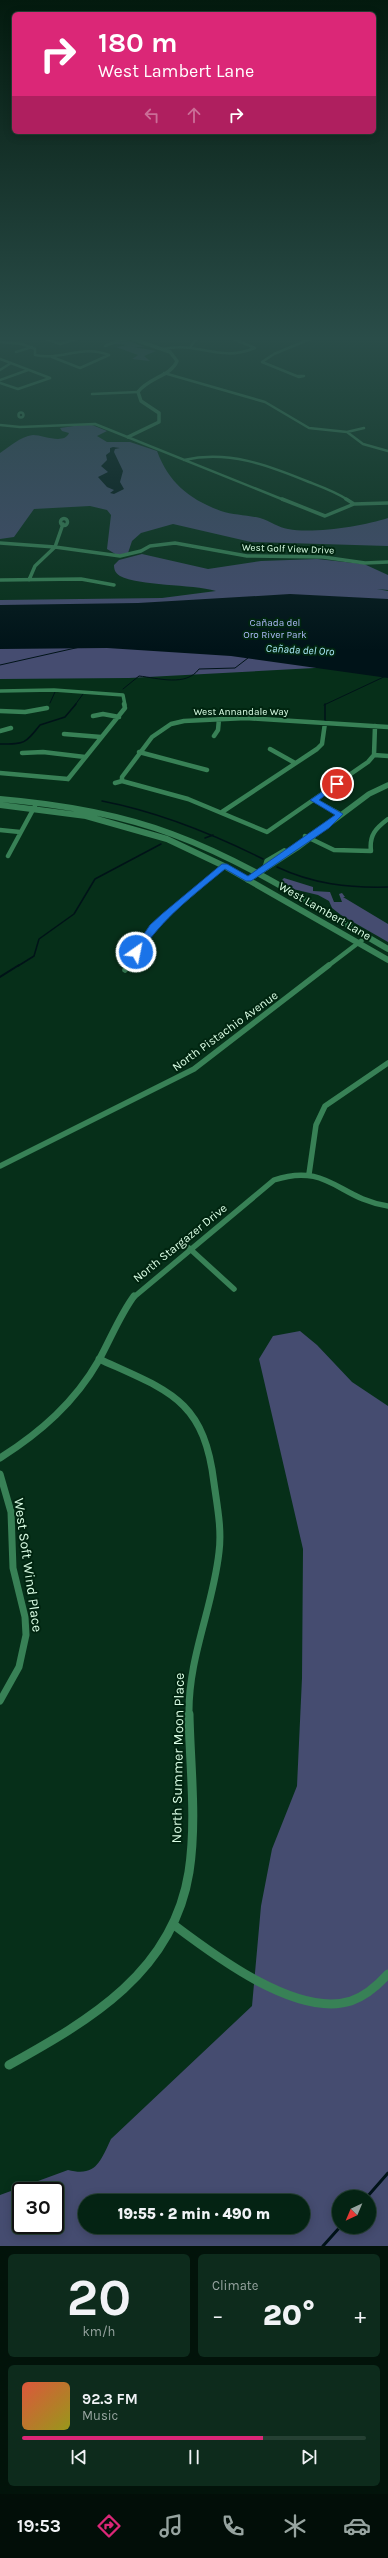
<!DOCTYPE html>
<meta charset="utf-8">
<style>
body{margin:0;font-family:Karla,sans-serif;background:#0d2b1c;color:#f1f3f6;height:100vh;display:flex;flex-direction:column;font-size:15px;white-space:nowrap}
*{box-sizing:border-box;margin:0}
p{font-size:13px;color:#97a4a0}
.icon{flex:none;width:22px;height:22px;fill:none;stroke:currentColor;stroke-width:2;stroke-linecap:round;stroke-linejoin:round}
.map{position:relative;height:2246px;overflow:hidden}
.sheet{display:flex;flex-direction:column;gap:8px;padding:8px;background:#02130a;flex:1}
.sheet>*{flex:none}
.top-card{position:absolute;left:12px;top:12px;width:364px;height:122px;border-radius:6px;box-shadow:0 2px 10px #0003,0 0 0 1px #254033;background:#db2777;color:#fff;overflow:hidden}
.needle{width:26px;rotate:224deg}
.tools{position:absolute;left:332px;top:2190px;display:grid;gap:8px}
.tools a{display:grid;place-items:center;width:44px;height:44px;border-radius:50%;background:#042313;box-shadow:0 2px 10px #0003,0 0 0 1px #254033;font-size:20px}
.speed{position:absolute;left:12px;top:2182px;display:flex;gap:8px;font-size:20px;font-weight:700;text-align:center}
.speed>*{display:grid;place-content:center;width:52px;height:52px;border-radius:50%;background:#042313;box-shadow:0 2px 10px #0003,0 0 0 1px #254033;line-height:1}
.speed .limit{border:2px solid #111;border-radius:6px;background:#fff;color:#111}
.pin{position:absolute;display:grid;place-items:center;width:34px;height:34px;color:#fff;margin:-17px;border:2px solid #fff;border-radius:50%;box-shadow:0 1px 4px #0007}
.me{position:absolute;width:44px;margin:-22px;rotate:33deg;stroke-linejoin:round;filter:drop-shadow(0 0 3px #0008)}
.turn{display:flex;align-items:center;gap:14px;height:84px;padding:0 20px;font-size:18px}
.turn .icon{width:52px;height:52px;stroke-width:2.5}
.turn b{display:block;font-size:28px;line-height:34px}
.lanes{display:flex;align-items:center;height:38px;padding:0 20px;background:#0003;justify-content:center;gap:20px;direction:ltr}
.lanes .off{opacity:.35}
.big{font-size:30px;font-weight:800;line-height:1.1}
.sheet .card{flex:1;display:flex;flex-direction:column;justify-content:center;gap:6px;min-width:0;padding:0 14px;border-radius:6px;background:#0d2b1c}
.sheet .dial{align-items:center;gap:0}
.dial b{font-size:52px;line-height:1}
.song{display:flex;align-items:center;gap:12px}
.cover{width:48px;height:48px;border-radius:6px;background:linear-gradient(135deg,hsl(10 70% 55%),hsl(60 70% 35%))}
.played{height:4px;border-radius:2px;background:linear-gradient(90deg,#db2777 70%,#254033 70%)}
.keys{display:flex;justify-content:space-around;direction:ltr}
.heat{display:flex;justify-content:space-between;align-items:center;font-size:22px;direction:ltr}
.sheet .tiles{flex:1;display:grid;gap:8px;grid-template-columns:1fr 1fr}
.card:last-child{grid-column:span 2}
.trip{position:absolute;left:78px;top:2194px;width:232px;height:40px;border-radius:20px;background:#042313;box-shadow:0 2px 10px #0003,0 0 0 1px #254033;font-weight:800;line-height:40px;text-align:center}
.menu{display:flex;height:64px;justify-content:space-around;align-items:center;background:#020e08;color:#97a4a0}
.menu .icon{width:28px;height:28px}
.menu .current{color:#db2777}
.menu b{font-size:18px;color:#f1f3f6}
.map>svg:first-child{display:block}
</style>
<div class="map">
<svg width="388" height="2246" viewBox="0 0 388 2246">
<rect width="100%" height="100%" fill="#062f19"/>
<path fill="#454c70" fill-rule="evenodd" d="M124 339 144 347H134L156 351 144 356 150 361 132 359 138 355 116 347 128 345 115 344 107 346Z
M81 425H92L107 431 97 436 107 442H130L157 451C169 483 189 499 221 511 233 515 247 515 260 518 270 521 279 528 288 529 313 534 364 526 388 518V546L251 542 173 524 141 533 132 541 128 553 117 555 107 549 111 515 107 510 90 506 34 509 14 537 0 539V453C11 446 19 437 33 435 43 435 64 445 69 433L62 431 60 428Z
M142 554 208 569 261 561 317 559 364 564 388 575V590L377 589 388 591V677L333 667 129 678 0 679V600L162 598 216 591C191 584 139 586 120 576 115 573 114 569 114 565L119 560Z
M284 878 313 887V891L330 892 334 902H342L339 894 342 893 345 897H343L388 924V942L341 915 332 908 329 901 318 895 293 889 281 881Z
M300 1331 317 1345 352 1382 388 1406V2246H0V2195L68 2170C96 2177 100 2162 111 2139L252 2006 261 1906 272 1849 297 1786 302 1678 303 1549 259 1359 273 1336ZM21 2191H55V2225H21ZM339 2197H369V2227H339ZM85 2201H303V2227H85Z"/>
<path fill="#001318" d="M113 447 120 448 115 449 114 452 123 471 120 482 124 489 114 494 110 493 114 490 107 487 98 477 108 472 101 466 107 460 106 455 110 452V448Z
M290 594 388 599V678L231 656 107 648 0 649V605L138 603Z"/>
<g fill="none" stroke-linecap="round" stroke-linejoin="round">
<path stroke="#001318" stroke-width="1" d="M0 665 80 647
M123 689 139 676C158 678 186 687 199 669L235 668 248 658
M50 703 55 692
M75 705 83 694
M324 705 388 675"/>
<path stroke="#001318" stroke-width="1.5" d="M325 721V704
M0 744C25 744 25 744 40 725L65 717 76 704
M102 801C159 812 211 833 263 859
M205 838 213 835
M277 867C313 884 348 888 388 887
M18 966 34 956 39 939 74 914 95 879 161 844"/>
<path stroke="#001318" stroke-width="2" d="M0 977 19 965"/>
<path stroke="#001318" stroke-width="3" d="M367 2197 388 2173
M323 2246 340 2227"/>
<path stroke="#388156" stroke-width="2.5" d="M40 337 60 344 83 337
M160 337H162
M0 342 22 344 35 349V355C62 361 81 344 109 355L80 368 52 357
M105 346 127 337
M191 346 198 337
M163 349C199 341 218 363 255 348L229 337
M16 352 32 347
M0 359 50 378
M0 370 11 363
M164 373 265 402 309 428 347 432 364 428
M298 376H304L299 377 262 362 274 354 315 337
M0 380 28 370
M0 383 18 389 50 378
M92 394 138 392
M18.5 415a2.5 2.5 0 1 1 5 0a2.5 2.5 0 1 1-5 0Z
M0 425 20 427 95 424 284 500
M347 432 363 444 388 451
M184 460C228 450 268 465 309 482 322 487 336 492 348 500"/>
<path stroke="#388156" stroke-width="3.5" d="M282 499 325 516 354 504 388 503
M346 499 354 504
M60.5 522a3.5 3.5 0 1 1 7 0a3.5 3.5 0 1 1-7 0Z
M0 543 55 547 120 556 141 551 150 546 175 543 247 556 323 557 365 563 388 562
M0 580 81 579 114 585
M29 580 35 566 55 547 63 524
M0 691 54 690 123 695 125 705"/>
<path stroke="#388156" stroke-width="4.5" d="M0 711 25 712 47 708
M93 716 103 714 119 717
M0 731 11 728
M64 734 101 737
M214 736 218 730 219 719
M270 749 295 763
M139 752 207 770
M22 753 43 752 85 757
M374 755 388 756
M0 773 68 779
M68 779 125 708 124 704
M122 781 188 799 267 832 368 762 374 755 375 726
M122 781V777L152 737 171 724 184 721 246 718 388 727
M115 783 122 781
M314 800 340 814
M222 812 317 749 322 744 325 723
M0 830 20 832
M305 836 334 850 371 851C369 835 376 828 388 819
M8 856 35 806
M128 966 153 927 224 866
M328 966 366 937"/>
<path stroke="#388156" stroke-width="5.5" d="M125 970 128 965
M0 1166 194 1069 329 965
M309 1174 316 1125 325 1106 388 1063
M189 1248 234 1289
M134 1297 274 1180C328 1162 339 1199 388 1206"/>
<path stroke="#388156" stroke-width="7" d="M99 1359C169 1391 204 1399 214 1483 217 1505 222 1529 219 1552 213 1608 188 1657 189 1715
M0 1458C41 1432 75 1402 99 1360 111 1338 120 1315 134 1296
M0 1474 11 1512 13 1568 25 1617 26 1635 19 1667 0 1701"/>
<path stroke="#388156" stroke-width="9" d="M174 1925C215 1956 297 2018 351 2001 366 1996 378 1985 388 1974
M9 2065C90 2020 173 1972 189 1872 197 1820 190 1766 189 1714"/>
<path stroke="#388156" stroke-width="3.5" d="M127 337 170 352 177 361C171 376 148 378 138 392L141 401 159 413V422L128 437"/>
<path stroke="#388156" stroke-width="5.5" d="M265 868 267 861 284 851
M248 880 297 848 369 794 388 785"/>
<path stroke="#388156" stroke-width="6" d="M0 799C59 804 116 813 172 834 248 862 317 908 388 949
M0 805 86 816 167 839 224 866 388 960"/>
</g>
<linearGradient id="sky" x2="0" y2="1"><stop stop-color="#031a0e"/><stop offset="0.52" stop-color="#2a4d49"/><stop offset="1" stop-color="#2a4d49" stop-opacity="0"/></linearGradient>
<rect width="388" height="651" fill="url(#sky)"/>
<path fill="#1a73e8" stroke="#114b97" d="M335 783 340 784 319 800 343 814 329 828 251 881H246L225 869C191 897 164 917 139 954H133L132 952 150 925 162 914 222 864H227L248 876 335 815 310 800Z"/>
<g text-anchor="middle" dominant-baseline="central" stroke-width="4" stroke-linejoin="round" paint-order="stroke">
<g font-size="10" fill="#dafee5" stroke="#002510">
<text transform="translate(288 549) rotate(2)">West Golf View Drive</text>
<text x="241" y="712">West Annandale Way</text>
</g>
<g font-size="10" fill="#adbaf8" stroke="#002510">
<text x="275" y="623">Cañada del<tspan x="275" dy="12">Oro River Park</tspan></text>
</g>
<g font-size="11" font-style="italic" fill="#adecfc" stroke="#002510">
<text transform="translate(300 650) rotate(3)">Cañada del Oro</text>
</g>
<g font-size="12" fill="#dafee5" stroke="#002510">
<text transform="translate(325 911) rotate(30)">West Lambert Lane</text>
<text transform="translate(225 1031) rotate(-36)">North Pistachio Avenue</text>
<text transform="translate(180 1243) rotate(-39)">North Stargazer Drive</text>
</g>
<g font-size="14" fill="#dafee5" stroke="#002510">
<text transform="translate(28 1565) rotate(82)">West Soft Wind Place</text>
<text transform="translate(178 1758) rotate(-89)">North Summer Moon Place</text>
</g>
</g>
</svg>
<div class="tools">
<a><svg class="needle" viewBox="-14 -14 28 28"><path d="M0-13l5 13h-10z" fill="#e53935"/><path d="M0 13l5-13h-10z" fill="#97a4a0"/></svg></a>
</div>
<div class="speed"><div class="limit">30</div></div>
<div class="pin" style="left:337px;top:784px;background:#d93025"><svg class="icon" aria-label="arrive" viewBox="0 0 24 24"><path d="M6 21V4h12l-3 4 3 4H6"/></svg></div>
<svg class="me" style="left:136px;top:952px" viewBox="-20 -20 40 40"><circle r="17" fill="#1a73e8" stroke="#fff" stroke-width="3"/><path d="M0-11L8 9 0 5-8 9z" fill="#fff"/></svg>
<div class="trip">19:55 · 2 min · 490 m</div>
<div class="top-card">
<div class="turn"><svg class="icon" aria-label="right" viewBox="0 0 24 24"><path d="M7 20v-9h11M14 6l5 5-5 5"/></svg><div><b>180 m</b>West Lambert Lane</div></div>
<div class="lanes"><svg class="icon off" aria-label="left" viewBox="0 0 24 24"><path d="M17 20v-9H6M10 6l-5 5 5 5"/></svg><svg class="icon off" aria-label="ahead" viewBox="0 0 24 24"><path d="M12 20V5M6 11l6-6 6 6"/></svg><svg class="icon" aria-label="right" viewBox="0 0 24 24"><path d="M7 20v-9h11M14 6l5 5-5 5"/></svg></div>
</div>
</div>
<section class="sheet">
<div class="tiles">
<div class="card dial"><b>20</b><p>km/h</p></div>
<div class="card"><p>Climate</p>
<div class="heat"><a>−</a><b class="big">20°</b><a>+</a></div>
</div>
<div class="card">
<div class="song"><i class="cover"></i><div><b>92.3 FM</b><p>Music</p></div></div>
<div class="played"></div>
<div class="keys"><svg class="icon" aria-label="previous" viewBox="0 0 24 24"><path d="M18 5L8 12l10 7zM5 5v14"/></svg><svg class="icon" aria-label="pause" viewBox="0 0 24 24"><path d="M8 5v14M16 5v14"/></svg><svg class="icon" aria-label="next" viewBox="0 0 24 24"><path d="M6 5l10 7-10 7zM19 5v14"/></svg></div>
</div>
</div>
</section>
<nav class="menu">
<b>19:53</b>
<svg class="icon current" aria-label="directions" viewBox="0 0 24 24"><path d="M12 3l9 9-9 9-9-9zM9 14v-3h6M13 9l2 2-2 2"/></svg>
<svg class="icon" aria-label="music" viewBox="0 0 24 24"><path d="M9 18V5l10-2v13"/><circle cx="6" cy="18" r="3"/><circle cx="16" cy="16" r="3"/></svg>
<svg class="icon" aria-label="phone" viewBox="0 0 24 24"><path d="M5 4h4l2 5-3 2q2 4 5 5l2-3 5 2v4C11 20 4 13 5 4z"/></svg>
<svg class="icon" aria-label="climate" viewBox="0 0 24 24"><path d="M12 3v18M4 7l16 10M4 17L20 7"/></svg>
<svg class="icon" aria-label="car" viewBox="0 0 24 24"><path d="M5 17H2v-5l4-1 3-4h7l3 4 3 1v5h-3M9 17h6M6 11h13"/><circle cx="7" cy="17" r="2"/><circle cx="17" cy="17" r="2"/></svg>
</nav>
